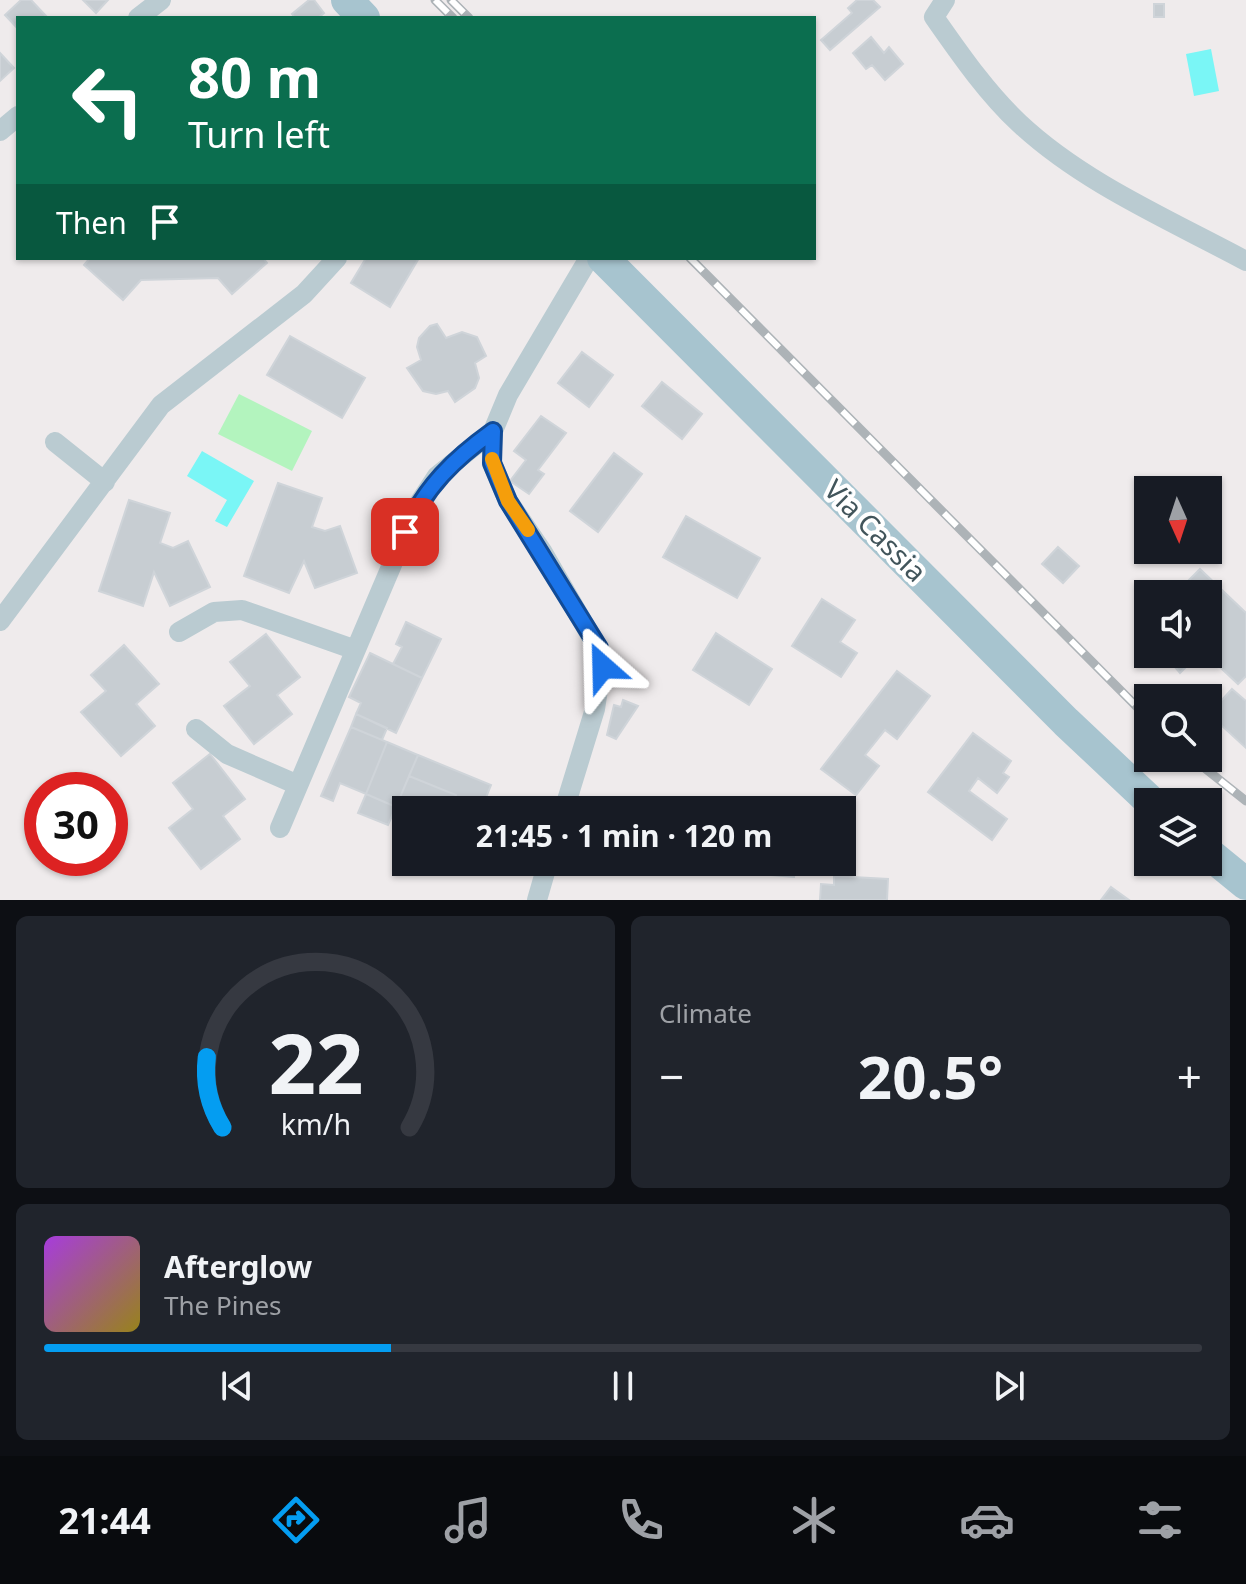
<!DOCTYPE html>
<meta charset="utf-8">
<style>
body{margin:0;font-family:"Noto Sans",sans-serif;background:#20242c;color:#f1f3f6;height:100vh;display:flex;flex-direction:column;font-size:30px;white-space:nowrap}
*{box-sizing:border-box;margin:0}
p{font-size:26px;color:#9ea1a6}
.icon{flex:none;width:44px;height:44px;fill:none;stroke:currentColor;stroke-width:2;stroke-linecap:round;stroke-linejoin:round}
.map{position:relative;height:900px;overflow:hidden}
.sheet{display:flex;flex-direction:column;gap:16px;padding:16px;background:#0d0f14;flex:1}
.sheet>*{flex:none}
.top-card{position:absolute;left:16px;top:16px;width:800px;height:244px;border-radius:0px;box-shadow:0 2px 6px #0004;background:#0b6e4f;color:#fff;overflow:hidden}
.needle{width:52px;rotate:177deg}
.fabs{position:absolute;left:1134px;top:476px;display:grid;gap:16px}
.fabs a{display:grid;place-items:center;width:88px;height:88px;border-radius:0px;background:#171b24;box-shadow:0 2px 6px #0004;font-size:40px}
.speed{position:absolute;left:24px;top:772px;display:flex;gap:16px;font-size:40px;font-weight:700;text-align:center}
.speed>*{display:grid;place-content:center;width:104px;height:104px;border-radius:50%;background:#171b24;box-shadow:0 2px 6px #0004;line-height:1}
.speed .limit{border:12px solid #d22;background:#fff;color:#111}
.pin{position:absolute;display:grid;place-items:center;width:68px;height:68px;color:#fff;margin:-34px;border-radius:16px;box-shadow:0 4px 12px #0006}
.me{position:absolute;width:88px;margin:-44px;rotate:335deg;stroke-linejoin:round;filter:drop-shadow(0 0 6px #0008)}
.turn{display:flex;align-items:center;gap:28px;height:168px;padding:0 40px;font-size:36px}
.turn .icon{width:104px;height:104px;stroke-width:2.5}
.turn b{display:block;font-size:56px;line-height:68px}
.then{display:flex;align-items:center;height:76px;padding:0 40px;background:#0003;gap:16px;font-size:30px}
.big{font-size:60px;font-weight:700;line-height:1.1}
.sheet .tile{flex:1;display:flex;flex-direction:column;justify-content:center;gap:12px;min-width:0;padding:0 28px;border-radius:12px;background:#20242c}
.sheet .dial{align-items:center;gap:0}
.dial svg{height:208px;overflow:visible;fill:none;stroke:#363941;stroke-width:7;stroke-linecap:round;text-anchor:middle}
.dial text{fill:#f1f3f6;stroke:none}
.song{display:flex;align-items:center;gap:24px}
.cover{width:96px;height:96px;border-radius:12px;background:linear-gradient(135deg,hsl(280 70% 55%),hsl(50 70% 35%))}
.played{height:8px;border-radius:4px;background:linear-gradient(90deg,#049df1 30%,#363941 30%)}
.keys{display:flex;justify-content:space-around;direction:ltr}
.heat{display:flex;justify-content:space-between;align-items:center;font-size:44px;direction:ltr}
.sheet .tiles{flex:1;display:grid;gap:16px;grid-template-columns:1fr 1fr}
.tile:last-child{grid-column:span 2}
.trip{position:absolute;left:392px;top:796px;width:464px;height:80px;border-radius:0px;background:#171b24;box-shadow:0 2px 6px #0004;font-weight:700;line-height:80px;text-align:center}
.tabs{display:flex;height:128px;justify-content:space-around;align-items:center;background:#090b0e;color:#9ea1a6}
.tabs .icon{width:56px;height:56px}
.tabs .current{color:#049df1}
.tabs b{font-size:36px;color:#f1f3f6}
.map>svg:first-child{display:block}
</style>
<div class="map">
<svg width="1246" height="900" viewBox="0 0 1246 900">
<rect width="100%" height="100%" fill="#efebec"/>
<path fill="#b3f4be" d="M239 394 312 431 292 471 218 434Z"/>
<path fill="#7af6f6" d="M1211 49 1219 91 1194 96 1186 54Z
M202 451 254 481 227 527 215 521 227 500 187 476Z"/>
<path fill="#c7cdd2" stroke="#cfd4d9" stroke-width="2" d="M21 0H31L48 18H18V29L5 15Z
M83 0H108L96 13Z
M309 0H314L324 13 318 18H295L292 14Z
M857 0H873L880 7 830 50 821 40 852 13 848 8Z
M1154 4H1164V17H1154Z
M871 37 884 53 889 47 903 64 885 80 872 65 866 69 853 53Z
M0 53 14 68 0 81Z
M90 258H263L267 263 232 294 218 278 141 280 123 300 84 265Z
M366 258H419L390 307 351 283Z
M437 324 446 338 462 332 477 337 486 356 475 363 479 378 475 388 455 402 448 391 436 394 423 391 407 368 421 360 417 347 419 338 430 326Z
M290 336 365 378 342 418 267 375Z
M582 352 613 375 589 407 558 383Z
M662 382 702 414 682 439 642 406Z
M541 416 566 433 538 470 544 474 529 494 510 481 526 460 514 451Z
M614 453 642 474 598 532 570 511Z
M278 483 322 498 312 527 325 531 340 526 357 573 315 588 304 561 289 593 244 576Z
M129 500 170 513 160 543 173 548 188 541 210 587 170 606 154 572 143 606 99 591Z
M686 516 760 558 737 598 663 557Z
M1058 547 1079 566 1063 583 1042 564Z
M1200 569 1246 613V676L1238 684 1206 654 1208 594H1175Z
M822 599 855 620 840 642 857 653 841 677 792 646Z
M406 622 441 639 422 678 393 664 402 647 396 644Z
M716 633 772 669 749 705 693 670Z
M266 634 300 677 277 695 292 714 254 744 224 706 250 686 230 662Z
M124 645 159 684 136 704 155 726 121 756 81 712 106 691 91 675Z
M370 653 422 678 396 733 356 714 361 703 349 697Z
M1164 654H1187L1193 660 1180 673Z
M897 671 930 696 897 739 885 730 865 755 879 766 856 795 821 769Z
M1232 689 1246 701V748L1209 714Z
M623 700 638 706 616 739 607 735 614 705 621 707Z
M356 714 387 728 382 740 351 727Z
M351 727 387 742 366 794 340 783 333 801 321 796Z
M973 733 1011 761 1003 773 1009 777 997 793 978 778 969 791 1007 819 992 840 928 792Z
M387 742 418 755 396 807 366 794Z
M210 754 245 799 223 816 240 839 201 869 169 828 193 809 173 783Z
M418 755 491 785 481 810 452 806 456 795 409 776Z
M409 776 456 795 453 810 438 807 440 803 426 797 420 810H406V819L393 814Z
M366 794 396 807 388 825 358 813Z
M747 862 795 864 794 877 746 873Z
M834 876 888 879 887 900H820L821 884 834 885Z
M1111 887 1129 900H1101Z"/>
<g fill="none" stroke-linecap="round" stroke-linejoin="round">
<path stroke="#bacbd1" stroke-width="20" d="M945 0 934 17C960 54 986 92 1019 123 1083 183 1170 220 1246 261
M138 18 161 0
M0 131 18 116
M55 442 105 482
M0 621 161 405 304 294 337 258
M179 632 214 612 242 610 353 649
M196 729 227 754 298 785
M564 810 595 709 603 657 542 551 508 501 492 463V446L493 431 508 395 589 258
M280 828 416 508 437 476 493 431
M537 900 548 862"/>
<path stroke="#a7c4cf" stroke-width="32" d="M347 0 364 18
M603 258 1066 722 1151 802
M1208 853 1246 884"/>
<defs>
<path id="rail" d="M435 0 453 18
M451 0 469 18
M690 258 1148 718
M1192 758 1246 801"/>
</defs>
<use href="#rail" stroke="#adb3b7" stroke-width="9"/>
<use href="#rail" stroke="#fff" stroke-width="6" stroke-dasharray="18" stroke-linecap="butt"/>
</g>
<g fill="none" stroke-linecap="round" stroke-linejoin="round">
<defs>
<path id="route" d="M405 532C425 487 454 459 493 431L492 463 508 501 599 648 603 667"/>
</defs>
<use href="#route" stroke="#114b97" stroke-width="20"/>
<use href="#route" stroke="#1a73e8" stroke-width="14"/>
<path stroke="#f59e0b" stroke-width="14" d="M492 459 508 501 528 530"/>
</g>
<g text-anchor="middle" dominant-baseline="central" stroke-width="8" stroke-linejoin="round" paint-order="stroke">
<g font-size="28" fill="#42555b" stroke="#fff">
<text transform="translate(876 530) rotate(45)">Via Cassia</text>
</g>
</g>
</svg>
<div class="fabs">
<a><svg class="needle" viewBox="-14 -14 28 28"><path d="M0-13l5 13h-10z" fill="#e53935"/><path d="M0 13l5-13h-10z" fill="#9ea1a6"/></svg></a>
<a><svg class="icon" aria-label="sound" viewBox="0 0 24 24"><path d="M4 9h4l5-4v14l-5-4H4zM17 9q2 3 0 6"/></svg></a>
<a><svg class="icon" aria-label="search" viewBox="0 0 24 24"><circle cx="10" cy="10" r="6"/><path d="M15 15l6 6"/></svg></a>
<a><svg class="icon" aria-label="layers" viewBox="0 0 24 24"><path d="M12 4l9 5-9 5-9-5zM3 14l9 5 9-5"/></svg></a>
</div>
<div class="speed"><div class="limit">30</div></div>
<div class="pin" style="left:405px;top:532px;background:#d93025"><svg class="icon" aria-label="arrive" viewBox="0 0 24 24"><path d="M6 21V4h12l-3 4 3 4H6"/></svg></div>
<svg class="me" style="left:603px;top:667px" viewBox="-20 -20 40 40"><path d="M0-17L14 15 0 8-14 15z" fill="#1a73e8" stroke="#fff" stroke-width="4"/></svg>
<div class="trip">21:45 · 1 min · 120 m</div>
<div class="top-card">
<div class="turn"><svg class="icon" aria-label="left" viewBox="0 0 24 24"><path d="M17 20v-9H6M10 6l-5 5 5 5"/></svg><div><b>80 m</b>Turn left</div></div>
<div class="then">Then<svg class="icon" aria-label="arrive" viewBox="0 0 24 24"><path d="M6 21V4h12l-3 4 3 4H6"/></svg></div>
</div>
</div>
<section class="sheet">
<div class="tiles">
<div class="tile dial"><svg viewBox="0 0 100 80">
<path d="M14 69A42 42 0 1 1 86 69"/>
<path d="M14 69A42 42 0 0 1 8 42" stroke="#049df1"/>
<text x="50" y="56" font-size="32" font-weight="700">22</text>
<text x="50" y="72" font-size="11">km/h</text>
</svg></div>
<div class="tile"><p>Climate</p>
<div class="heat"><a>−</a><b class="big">20.5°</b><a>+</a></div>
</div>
<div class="tile">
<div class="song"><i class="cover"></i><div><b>Afterglow</b><p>The Pines</p></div></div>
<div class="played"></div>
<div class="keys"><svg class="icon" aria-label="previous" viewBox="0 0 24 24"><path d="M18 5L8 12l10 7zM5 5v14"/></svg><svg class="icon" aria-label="pause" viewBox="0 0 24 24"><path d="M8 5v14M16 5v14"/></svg><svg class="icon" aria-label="next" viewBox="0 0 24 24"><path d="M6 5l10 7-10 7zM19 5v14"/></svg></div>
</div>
</div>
</section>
<nav class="tabs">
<b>21:44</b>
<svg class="icon current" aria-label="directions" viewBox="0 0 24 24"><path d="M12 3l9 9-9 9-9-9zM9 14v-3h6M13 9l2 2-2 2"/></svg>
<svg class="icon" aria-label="music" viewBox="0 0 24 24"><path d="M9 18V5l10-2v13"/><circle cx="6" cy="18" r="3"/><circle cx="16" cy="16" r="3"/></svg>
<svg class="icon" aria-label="phone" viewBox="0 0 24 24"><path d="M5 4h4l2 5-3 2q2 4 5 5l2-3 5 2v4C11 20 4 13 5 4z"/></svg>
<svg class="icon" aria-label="climate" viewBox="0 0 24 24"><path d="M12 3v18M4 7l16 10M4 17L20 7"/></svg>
<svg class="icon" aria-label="car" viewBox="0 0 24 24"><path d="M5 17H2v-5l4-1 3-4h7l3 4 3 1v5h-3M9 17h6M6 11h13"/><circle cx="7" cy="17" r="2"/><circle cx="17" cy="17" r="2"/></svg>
<svg class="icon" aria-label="filters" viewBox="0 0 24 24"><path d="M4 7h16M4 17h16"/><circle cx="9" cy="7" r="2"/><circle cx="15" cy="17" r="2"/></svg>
</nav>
